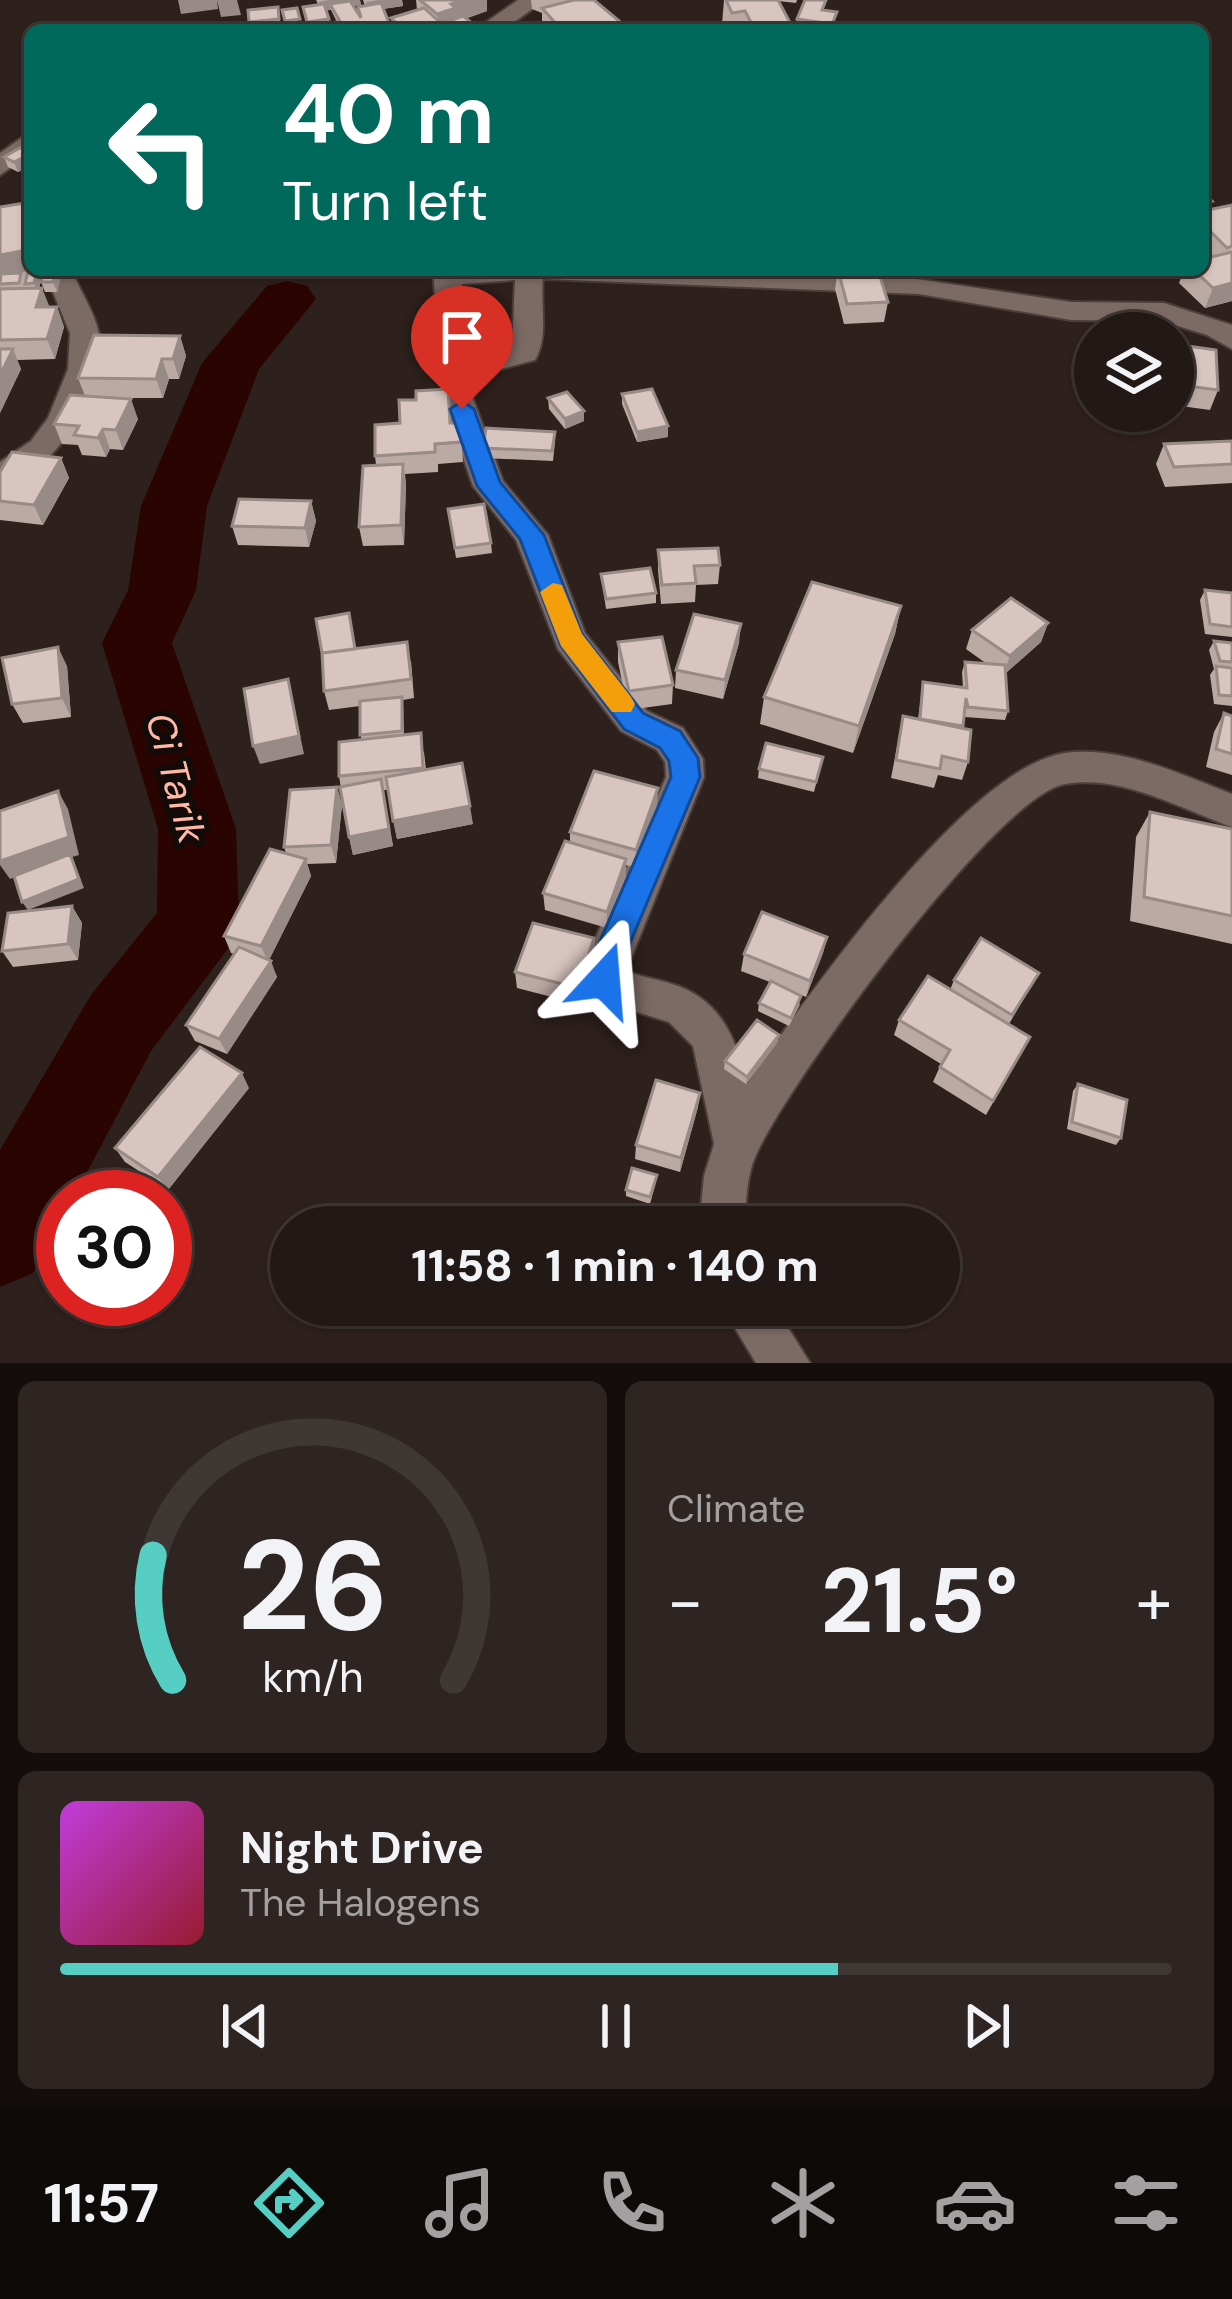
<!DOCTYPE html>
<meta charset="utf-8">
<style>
body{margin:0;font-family:"DM Sans",sans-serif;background:#2e2522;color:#f1f3f6;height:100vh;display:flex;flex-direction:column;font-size:45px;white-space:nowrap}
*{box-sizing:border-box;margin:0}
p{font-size:39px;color:#a2a0a0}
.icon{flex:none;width:66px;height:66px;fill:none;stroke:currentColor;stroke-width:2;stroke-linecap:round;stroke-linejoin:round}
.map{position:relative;height:1363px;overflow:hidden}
.sheet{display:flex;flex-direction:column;gap:18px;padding:18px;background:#130d0c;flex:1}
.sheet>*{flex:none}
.banner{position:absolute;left:24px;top:24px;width:1185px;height:252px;border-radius:18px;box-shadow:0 3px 9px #0004,0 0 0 3px #3f3734;background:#00695c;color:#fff;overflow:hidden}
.tools{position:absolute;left:1074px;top:312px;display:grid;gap:24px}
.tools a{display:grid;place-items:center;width:120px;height:120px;border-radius:50%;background:#221815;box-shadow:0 3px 9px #0004,0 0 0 3px #3f3734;font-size:60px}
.speed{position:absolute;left:36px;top:1170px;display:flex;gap:24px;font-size:60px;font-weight:700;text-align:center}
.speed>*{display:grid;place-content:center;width:156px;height:156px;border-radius:50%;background:#221815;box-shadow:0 3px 9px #0004,0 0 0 3px #3f3734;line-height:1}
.speed .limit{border:18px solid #d22;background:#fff;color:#111}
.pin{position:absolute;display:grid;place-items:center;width:102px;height:102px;color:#fff;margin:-123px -51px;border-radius:50% 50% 50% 0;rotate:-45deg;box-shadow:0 0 12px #0007}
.pin .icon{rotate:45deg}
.me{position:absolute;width:132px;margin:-66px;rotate:19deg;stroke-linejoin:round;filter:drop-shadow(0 0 9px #0008)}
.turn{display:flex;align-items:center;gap:42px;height:252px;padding:0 60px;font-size:54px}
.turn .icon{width:156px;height:156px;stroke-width:2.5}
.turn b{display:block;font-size:84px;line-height:102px}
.big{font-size:90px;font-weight:800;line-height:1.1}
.sheet .tile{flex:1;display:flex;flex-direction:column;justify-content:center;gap:18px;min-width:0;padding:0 42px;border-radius:18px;background:#2e2522}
.sheet .dial{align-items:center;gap:0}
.dial svg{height:312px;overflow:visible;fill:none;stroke:#3f3734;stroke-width:7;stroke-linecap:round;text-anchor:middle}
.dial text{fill:#f1f3f6;stroke:none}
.song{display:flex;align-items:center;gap:36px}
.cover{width:144px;height:144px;border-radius:18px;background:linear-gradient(135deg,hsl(290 70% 55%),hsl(350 70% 35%))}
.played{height:12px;border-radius:6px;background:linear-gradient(90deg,#56cec3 70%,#3f3734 70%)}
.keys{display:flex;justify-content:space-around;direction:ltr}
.heat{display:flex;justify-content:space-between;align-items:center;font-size:66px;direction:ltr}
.sheet .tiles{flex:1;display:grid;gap:18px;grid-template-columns:1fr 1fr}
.tile:last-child{grid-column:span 2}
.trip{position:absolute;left:270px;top:1206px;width:690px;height:120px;border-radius:60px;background:#221815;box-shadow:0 3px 9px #0004,0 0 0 3px #3f3734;font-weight:800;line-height:120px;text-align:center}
.dock{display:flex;height:192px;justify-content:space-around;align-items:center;background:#0e0a08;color:#a2a0a0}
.dock .icon{width:84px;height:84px}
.dock .current{color:#56cec3}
.dock b{font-size:54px;color:#f1f3f6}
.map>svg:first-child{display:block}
</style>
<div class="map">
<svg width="1232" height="1363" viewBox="0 0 1232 1363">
<rect width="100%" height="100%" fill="#2e201c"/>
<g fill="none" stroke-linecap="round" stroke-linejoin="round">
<path fill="#2a0400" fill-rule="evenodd" d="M287 281 307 286 316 299 259 369 207 506 196 590 172 643 236 829 239 924 227 950 151 1051 74 1197H63V1217L33 1273 0 1287V1150L91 995 157 913 158 829 102 643 128 590 141 506 202 363 267 286Z"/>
<defs>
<path id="minor" d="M518 0H545L503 30H475Z
M30 132V154L0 175V153Z
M50 270H78L75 278C83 295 94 313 98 330 113 386 53 474 0 489V462L31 441 48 418 68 369 70 333 47 278Z
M433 270H856L1071 302 1164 303 1232 325V349L1207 335 1162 321 1071 320 919 294 543 279C540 306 549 336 535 360L471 377 473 399 503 481 548 535 585 633 647 711 683 728 703 759 704 777 626 971C641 977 657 979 672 984 720 999 736 1037 747 1084 803 1002 967 767 1065 753 1120 745 1182 775 1232 794V827C1181 809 1121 774 1065 784 996 796 786 1086 756 1155 746 1177 746 1203 745 1227H699L704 1176 714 1144 693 1046 669 1022 598 1000 583 980 585 962 666 777 665 762 657 750 621 731 558 649 516 540 473 486 443 399ZM515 280 512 347 469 357 462 284Z
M721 1305H774L810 1363H756Z"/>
</defs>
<use href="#minor" stroke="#4b3e3b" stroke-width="4"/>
<use href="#minor" fill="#7c6a65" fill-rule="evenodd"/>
</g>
<path fill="#bba9a4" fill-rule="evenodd" d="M316 0H360L361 5 353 6 359 15 365 6 363 0H402L403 6 383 9 390 29 392 30H341L338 25 339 30H308L303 7 318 4ZM326 10H331L337 22 330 23Z
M416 0H487V11L465 19 477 27V30H393L391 18 417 10Z
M531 0H594L630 30H545L542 27V13L532 9Z
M724 0H797L796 3 778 1 794 30H725L722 24Z
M278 7 280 24 285 23 282 10 301 29 250 26 248 10Z
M825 10 836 22 833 30 796 29 797 19Z
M30 148V166L18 172 8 167 4 157Z
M1203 191 1208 210 1232 205V301L1205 308 1179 283 1184 270H1203L1209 258 1203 252Z
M30 270H37L41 280 39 288 49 307H57L64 327 55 359 17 360 21 369 0 413V279L1 276Z
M57 270 60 279 57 292H45L41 282Z
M838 270 888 302 884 322 844 324 835 289Z
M180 336 186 356 179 379H169L163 398H111L138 419 123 450 110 449 106 457 82 455 78 445 62 444 54 424 85 396 78 378Z
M1173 344 1218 390 1210 410 1173 405Z
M622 394 668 437 637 442 622 404Z
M548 398 584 421 565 429 549 409Z
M416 400 451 423H460L463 462 438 464V472L405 474 406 484 404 545 363 546 359 527 376 465 375 456Z
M1232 441V483L1165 487 1156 464 1164 444Z
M555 442 553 461 484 458 483 448Z
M61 458 69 478 43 525 0 520V472Z
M311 501 316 521 309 547 238 545 232 526Z
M448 509 491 543 492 553 456 558Z
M658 550 720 565 718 584 696 585 695 602 661 604 658 570Z
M601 574 656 593V603L606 609Z
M1205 590 1232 593V637L1205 634 1200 600Z
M901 606 895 634 853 753 760 724 764 697Z
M1048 623 1041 642 1006 673 1008 711 1005 720 965 717 963 728 968 762 962 780 938 775 934 788 891 778 903 716 918 719 923 682 963 688 962 672 965 662 987 664 966 649 972 630Z
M1214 641 1232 643V706L1214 704 1210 675 1214 669 1209 650Z
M618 642 673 685 672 704 628 710 618 662Z
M739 643 723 699 675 688 676 670Z
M355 649 411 661 414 698 403 700 404 735 424 752 426 770 473 824 397 839 388 790H383L393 846 353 855 349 837 339 776 361 739 360 706 329 710 324 691 322 653Z
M67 666 71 717 23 723 12 704Z
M1224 713 1232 716V775L1206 767 1214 732Z
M823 757 814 792 758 778 759 769Z
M337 787 342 805 336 863 307 864 311 876 269 960 277 977 227 1054 195 1041 186 1025 235 954 231 953 224 936 286 853 284 847Z
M657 806 635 867 626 865V876L607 928 545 910 543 893 570 843V832Z
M1150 812 1232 829V944L1130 921 1136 837Z
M72 906 82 923 78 960 13 967 2 951Z
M827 937 823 953 806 997 784 988 800 1004 789 1026 758 1011 759 1003 770 982 741 971 744 954Z
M594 938 595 954 579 1004 517 988 515 972Z
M1039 973 1009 1024 1030 1037 986 1115 933 1082 941 1064 894 1035 899 1020 950 990 954 980Z
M779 1035 777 1043 746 1084 724 1069 725 1061Z
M1078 1084 1121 1138 1116 1145 1067 1129 1073 1091Z
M249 1088 168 1190 125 1162 115 1148Z
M698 1107 680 1172 635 1159 636 1145Z
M656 1182 650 1204 626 1196V1190Z"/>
<path fill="#988a86" d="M178 0H217L218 9 181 14Z
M217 0H237L241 15 221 17Z
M329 0H360L361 5 333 9 330 4 331 10 320 11 319 2Z
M379 0H402L403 6 368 11 366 2Z
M462 0H487V11L457 21 445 30H432L438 28 437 14 451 4Z
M329 19 331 29 309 30 307 22Z
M389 23 390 30H367L366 26Z
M30 154V166L18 172 14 162Z
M1212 201 1205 221H1203V202Z
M25 203 30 216V270H35L0 276V255Z
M37 270 41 280 38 293 34 283Z
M57 270 60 279 57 292 53 282Z
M1232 283V301L1205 308 1213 288Z
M42 288 50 308 36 307Z
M57 307 64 327 55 359 47 339Z
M180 336 186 356 179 379 173 359Z
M13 349 21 369 0 413V375Z
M162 359 169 379 163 398 156 379Z
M131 399 138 419 123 450 116 430Z
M584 411V421L565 429V419Z
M668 426V437L637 442V432Z
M103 429 110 449 106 457 98 438Z
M61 458 69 478 43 525 34 505Z
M403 464 406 484 404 545 401 525Z
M311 501 316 521 309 547 305 528Z
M901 606 895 634 853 753 859 726Z
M1048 623 1041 642 1003 675 1010 656Z
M741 624 739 643 723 699 725 680Z
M58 647 67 666 71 717 62 698Z
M288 679 304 754 260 764 253 746Z
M381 779 393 846 353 855 349 837Z
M337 787 342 805 336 863 331 845Z
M658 788 657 806 635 867 636 850Z
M58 791 68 809 79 855 72 857 84 888 28 910 22 902 71 858 10 879 0 865V861Z
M470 806 473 824 397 839 393 821Z
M306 859 311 876 268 962 261 946Z
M626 859V876L607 928V912Z
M72 906 82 923 78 960 68 944Z
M827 937 823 953 806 997 810 981Z
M594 938 595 954 579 1004 578 988Z
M271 961 277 977 227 1054 219 1039Z
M779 1035 777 1043 746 1084 747 1077Z
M242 1073 249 1088 168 1190 158 1177Z
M700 1093 698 1107 680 1172 681 1158Z"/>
<path fill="#d9c5bf" stroke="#988a86" stroke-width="3" d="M420 0H462L451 4 456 8 437 14Z
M574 0H594L630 30H573L569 26 560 28 542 8Z
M726 0H778L794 30H755L745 11 732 13Z
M805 0H826L822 10 837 12 832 24 797 19Z
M350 1 361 18 358 7 381 3 389 23 366 26 368 30H345L330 4Z
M324 4 329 19 307 22 303 7Z
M278 7 279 19 249 22 248 10Z
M297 8 300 19 285 21 282 10Z
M424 8 444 26 432 30H404L391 18Z
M463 16 477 27 470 30H446L442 27 444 26 441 24Z
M337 22 339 30H316L315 25Z
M297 23 296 30H226V27Z
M182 28 222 29 181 30Z
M25 145 30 148V154L14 162 4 157Z
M1203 191 1212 201 1203 202Z
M25 203 27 250 0 255V207Z
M1232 205V246L1227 248 1203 224V211Z
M1232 252V283L1213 288 1194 270H1203V259Z
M37 270 34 283 25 284 28 271Z
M44 270H56L53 282H41Z
M838 270H878L888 302 847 304Z
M21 273 19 283 0 284 1 274Z
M42 288 36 307H57L47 339 0 340V289Z
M94 335 180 336 173 359H162L156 379 78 378Z
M1173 344 1216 350 1218 390 1173 384Z
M0 349H13L0 375Z
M448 389 450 423H460L461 442 435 444V452L375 456V425L400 423 399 400H416V391Z
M652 389 668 426 637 432 622 394Z
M567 392 584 411 565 419 548 398Z
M70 395 131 399 116 430 103 429 98 438 74 435 79 426 54 424Z
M486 428 555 432 552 451 483 448Z
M1232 441V464L1174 467 1164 444Z
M12 452 61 458 34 505 0 501V472Z
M403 464 401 525 359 527 363 466Z
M239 499 311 501 305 528 232 526Z
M484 504 491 543 455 548 448 509Z
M718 548 720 565 694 566 696 583 662 585 658 550Z
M650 568 656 593 606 599 601 574Z
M812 582 901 606 859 726 764 697Z
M1205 590 1232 593V627L1210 624Z
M1011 598 1048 623 1010 656 972 630Z
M349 613 355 649 322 653 316 619Z
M694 614 741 624 725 680 676 670Z
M662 637 673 685 629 691 618 642Z
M1214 641 1232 643V662L1220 661Z
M407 642 411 679 324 691 322 653Z
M58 647 62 698 12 704 2 658Z
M965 662 1005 665 1008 711 968 707 966 698 963 726 920 719 923 682 967 688Z
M1216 666 1232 668V696L1219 695Z
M288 679 299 736 253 746 244 689Z
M402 697V731L360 735V701Z
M1224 713 1232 716V754L1216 749Z
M903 716 971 730 968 762 942 756 940 769 896 760Z
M421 733 423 768 339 776V742Z
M766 743 823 757 816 782 759 769Z
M462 763 470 806 393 821 386 777Z
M594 771 658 788 636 850 570 832Z
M381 779 389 829 349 837 340 787Z
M337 787 331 845 284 847 290 790Z
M58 791 69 837 0 861V811Z
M1150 812 1232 829V916L1144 897Z
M565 841 626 859 607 912 543 893Z
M270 849 306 859 261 946 224 936Z
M70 854 79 879 22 902 14 876Z
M72 906 68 944 2 951 8 913Z
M762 912 827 937 810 981 744 954Z
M533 923 594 938 578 988 515 972Z
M981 938 1039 973 1012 1015 954 980Z
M239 947 271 961 219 1039 186 1025Z
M928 976 1030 1037 993 1101 940 1067 950 1050 899 1020Z
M771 981 801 996 791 1018 759 1003Z
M757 1020 779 1035 747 1077 725 1061Z
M200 1047 242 1073 158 1177 115 1148Z
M656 1080 700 1093 681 1158 636 1145Z
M1078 1084 1127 1100 1121 1138 1072 1122Z
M632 1168 657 1175 650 1197 626 1190Z"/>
<path fill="#1a73e8" stroke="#114b97" stroke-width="3" d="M462 401 474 409 500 482 544 535 582 634 643 713 680 731 698 758 700 777 622 962 615 990 604 994 593 990 588 980 591 962 671 777 669 761 660 748 624 729 561 646 520 539 477 486 450 409Z"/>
<path fill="#f59e0b" d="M553 583 562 585 582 634 631 697 635 704 631 712H612L561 646 540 592Z"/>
<g text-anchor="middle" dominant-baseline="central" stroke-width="12" stroke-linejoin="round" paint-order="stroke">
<g font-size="39" font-style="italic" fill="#ffb9a5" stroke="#120b0a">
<text transform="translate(176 778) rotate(75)">Ci Tarik</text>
</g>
</g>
</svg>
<div class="tools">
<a><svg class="icon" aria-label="layers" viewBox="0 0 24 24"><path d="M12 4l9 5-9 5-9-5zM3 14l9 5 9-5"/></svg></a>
</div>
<div class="speed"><div class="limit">30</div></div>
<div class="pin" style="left:462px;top:409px;background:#d93025"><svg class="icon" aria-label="arrive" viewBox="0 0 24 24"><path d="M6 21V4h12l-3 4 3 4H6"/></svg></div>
<svg class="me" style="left:604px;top:980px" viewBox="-20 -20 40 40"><path d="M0-17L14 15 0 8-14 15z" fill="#1a73e8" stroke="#fff" stroke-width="4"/></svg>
<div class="trip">11:58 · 1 min · 140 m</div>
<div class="banner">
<div class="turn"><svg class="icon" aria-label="left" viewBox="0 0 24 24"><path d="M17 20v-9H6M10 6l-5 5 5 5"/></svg><div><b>40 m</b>Turn left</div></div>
</div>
</div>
<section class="sheet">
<div class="tiles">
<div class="tile dial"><svg viewBox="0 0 100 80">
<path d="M14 69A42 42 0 1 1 86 69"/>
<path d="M14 69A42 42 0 0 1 9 37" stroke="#56cec3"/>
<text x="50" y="56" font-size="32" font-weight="700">26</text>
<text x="50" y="72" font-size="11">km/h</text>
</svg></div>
<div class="tile"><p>Climate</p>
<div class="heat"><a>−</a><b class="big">21.5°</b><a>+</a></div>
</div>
<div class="tile">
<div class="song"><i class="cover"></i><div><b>Night Drive</b><p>The Halogens</p></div></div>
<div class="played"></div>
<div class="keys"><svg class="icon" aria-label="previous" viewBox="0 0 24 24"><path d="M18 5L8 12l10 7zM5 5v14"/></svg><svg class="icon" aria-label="pause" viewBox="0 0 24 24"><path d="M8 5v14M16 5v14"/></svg><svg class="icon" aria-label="next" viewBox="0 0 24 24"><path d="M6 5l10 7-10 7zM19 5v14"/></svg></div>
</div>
</div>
</section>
<nav class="dock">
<b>11:57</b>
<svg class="icon current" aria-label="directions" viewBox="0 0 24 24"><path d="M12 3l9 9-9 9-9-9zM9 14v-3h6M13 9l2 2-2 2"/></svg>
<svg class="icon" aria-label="music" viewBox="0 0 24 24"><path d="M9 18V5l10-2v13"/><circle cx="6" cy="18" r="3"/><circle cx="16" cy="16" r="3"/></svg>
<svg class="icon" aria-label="phone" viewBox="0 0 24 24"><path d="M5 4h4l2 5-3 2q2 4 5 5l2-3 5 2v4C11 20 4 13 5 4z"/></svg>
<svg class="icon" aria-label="climate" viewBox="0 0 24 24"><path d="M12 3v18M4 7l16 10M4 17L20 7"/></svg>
<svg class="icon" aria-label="car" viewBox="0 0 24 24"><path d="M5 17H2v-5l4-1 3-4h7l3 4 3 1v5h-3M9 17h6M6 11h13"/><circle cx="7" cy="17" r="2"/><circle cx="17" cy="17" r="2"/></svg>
<svg class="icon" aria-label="filters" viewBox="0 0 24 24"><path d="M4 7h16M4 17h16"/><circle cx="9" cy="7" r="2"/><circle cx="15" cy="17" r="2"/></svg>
</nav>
